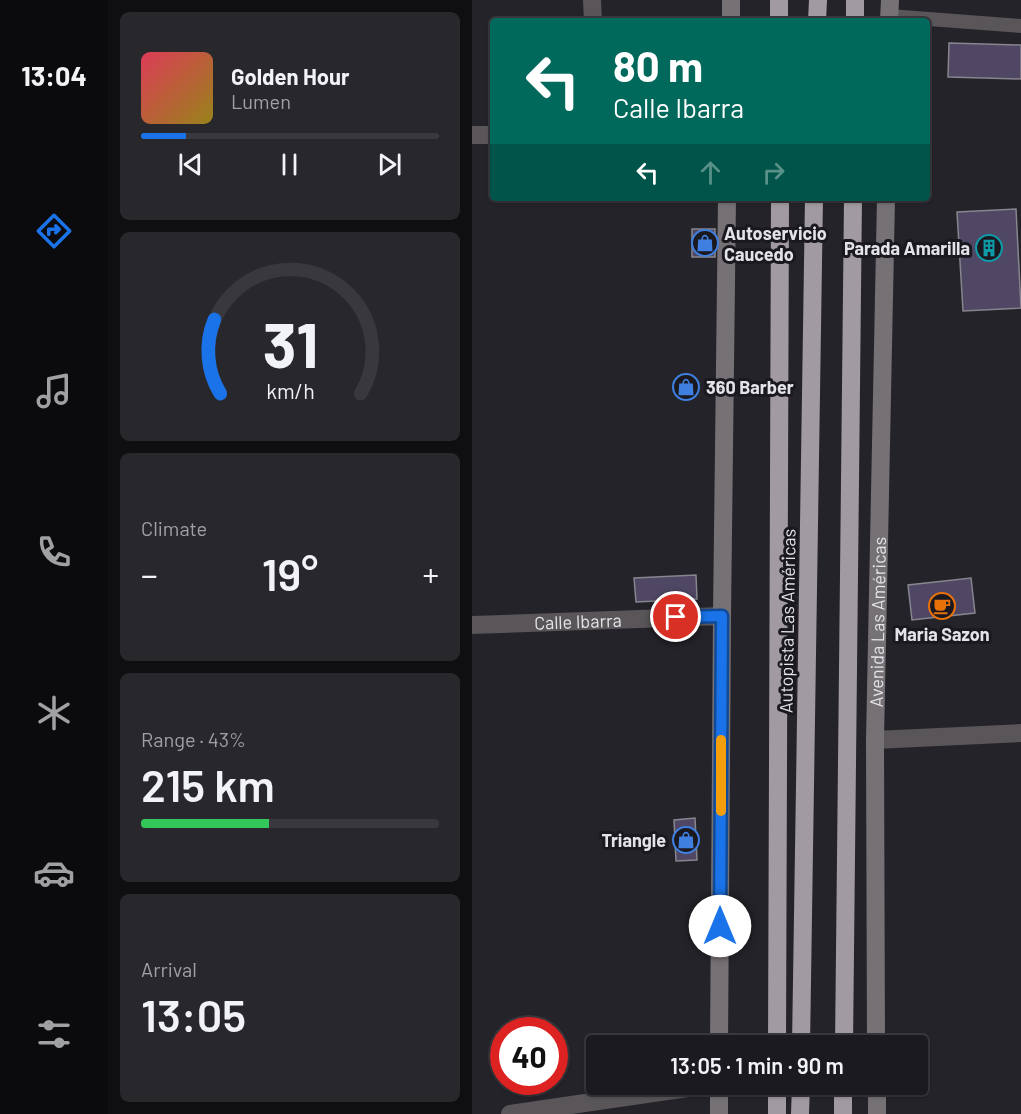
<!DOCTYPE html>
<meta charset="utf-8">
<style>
body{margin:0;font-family:Barlow,sans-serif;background:#28272c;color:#f1f3f6;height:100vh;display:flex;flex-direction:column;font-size:22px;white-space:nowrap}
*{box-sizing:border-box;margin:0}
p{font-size:20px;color:#a0a1a4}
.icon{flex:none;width:33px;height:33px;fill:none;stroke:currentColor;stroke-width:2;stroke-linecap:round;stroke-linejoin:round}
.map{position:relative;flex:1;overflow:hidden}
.details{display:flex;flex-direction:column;gap:12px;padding:12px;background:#0f0e11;width:364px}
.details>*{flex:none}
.top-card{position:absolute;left:18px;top:18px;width:440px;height:183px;border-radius:6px;box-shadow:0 2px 4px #0004,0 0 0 2px #39383d;background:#00695c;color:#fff;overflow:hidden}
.speed{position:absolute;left:18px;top:1017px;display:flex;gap:12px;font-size:30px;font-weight:700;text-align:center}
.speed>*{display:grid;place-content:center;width:78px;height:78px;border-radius:50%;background:#1b1a1f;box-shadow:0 2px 4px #0004,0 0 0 2px #39383d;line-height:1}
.speed .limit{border:9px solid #d22;background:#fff;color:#111}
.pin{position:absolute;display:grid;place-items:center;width:51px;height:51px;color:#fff;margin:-26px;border:3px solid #fff;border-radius:50%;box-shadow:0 2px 6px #0007}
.me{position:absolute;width:66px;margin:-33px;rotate:0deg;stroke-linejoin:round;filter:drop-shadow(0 0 4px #0008)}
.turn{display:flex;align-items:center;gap:21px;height:126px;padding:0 24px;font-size:27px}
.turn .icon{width:78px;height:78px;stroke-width:2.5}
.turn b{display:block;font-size:42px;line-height:51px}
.lanes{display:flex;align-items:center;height:57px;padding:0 24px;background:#0003;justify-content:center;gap:30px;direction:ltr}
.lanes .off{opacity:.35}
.big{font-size:45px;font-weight:600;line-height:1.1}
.details .tile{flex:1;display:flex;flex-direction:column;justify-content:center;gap:9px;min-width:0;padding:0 21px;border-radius:9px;background:#28272c}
.details .dial{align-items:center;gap:0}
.dial svg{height:156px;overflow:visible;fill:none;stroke:#39383d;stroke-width:7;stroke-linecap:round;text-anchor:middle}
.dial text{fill:#f1f3f6;stroke:none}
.song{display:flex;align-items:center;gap:18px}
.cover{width:72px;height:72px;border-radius:9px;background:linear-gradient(135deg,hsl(350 70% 55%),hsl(50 70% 35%))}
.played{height:6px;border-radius:3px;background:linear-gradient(90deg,#1a73e8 15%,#39383d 15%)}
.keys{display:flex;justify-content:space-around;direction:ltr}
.heat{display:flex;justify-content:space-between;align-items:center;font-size:33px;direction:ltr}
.charge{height:9px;border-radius:4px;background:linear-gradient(90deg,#34c759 43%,#39383d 0)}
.trip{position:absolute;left:114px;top:1035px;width:342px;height:60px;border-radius:6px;background:#1b1a1f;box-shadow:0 2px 4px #0004,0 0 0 2px #39383d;font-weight:600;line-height:60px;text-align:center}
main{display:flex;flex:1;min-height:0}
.tabs{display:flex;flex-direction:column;width:108px;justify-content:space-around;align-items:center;background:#0b0a0c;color:#a0a1a4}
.tabs .icon{width:42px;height:42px}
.tabs .current{color:#1a73e8}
.tabs b{font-size:27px;color:#f1f3f6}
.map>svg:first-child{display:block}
</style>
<main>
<nav class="tabs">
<b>13:04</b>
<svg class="icon current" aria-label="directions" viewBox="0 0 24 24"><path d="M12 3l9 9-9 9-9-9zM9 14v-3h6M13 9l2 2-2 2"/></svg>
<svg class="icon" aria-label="music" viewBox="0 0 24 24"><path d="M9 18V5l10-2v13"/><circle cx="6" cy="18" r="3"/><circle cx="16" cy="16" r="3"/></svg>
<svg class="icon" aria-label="phone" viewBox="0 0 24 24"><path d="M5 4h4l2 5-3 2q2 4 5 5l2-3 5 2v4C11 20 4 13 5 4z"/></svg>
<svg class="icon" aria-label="climate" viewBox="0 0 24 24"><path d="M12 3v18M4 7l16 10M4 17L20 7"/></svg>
<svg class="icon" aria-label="car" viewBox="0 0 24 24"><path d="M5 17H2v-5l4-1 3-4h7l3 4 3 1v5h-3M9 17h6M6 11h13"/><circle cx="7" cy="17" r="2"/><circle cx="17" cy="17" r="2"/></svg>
<svg class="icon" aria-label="filters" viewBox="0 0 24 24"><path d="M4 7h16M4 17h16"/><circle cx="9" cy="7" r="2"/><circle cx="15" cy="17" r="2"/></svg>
</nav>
<section class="details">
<div class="tile">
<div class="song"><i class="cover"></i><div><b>Golden Hour</b><p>Lumen</p></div></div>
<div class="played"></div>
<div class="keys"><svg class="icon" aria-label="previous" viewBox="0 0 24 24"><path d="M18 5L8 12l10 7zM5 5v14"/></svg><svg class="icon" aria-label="pause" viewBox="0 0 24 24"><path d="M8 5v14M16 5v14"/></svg><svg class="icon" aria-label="next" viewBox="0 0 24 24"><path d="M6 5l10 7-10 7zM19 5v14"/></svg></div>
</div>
<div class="tile dial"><svg viewBox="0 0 100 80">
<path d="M14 69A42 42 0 1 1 86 69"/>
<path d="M14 69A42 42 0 0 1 11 31" stroke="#1a73e8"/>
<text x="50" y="56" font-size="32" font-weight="700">31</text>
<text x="50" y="72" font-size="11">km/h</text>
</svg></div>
<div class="tile"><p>Climate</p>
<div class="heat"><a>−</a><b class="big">19°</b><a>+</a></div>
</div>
<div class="tile"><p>Range · 43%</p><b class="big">215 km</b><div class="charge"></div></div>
<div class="tile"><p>Arrival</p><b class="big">13:05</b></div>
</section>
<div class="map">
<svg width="549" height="1114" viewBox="0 0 549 1114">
<rect width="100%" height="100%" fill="#242329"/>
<path fill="#4f4764" stroke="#87858d" stroke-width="1.5" d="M477 43 549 45V79L476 77Z
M544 209 549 308 491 311 485 212Z
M220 229H243V257H220Z
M224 575 225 599 164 602 162 578Z
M499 578 503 613 440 620 436 585Z
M223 818 225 860 204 861 202 820Z"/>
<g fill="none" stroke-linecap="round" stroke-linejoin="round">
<path stroke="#595558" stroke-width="14" d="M417 16 549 26"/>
<g stroke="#595558" stroke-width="18">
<path d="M120 0 121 21"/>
<path d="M0 135H21"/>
<path id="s1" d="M0 625 250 616"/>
<path d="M403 740 549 733"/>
<path d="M38 1114 243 1084"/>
</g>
<g stroke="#767175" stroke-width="18">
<path d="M259 21V0"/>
<path d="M417 21 418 0"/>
<path d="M247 1046 250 616 255 198"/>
<path id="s2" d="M404 1046 403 740 414 198"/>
<path d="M405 1084V1114"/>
<path d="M247 1114V1084"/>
</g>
<path stroke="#a19aa0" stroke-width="18" d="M307 0V21
M345 21 346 0
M383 21V0
M305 1046 308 198
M329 1046 342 198
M372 1046 381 198
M305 1114V1084
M328 1114 329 1084
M371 1114V1084"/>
</g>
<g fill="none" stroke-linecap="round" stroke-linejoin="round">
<defs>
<path id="route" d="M204 617 250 616 248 926"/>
</defs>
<use href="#route" stroke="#114b97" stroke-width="15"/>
<use href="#route" stroke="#1a73e8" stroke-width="10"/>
<path stroke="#f59e0b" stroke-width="10" d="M249 811V740"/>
</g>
<defs>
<symbol id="shop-ring" viewBox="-11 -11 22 22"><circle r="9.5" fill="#1b1920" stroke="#3f7fe0" stroke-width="1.5"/><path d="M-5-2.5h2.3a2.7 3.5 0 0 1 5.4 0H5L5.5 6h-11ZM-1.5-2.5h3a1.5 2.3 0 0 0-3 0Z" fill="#3f7fe0"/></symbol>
<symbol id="building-ring" viewBox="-11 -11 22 22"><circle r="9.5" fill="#1b1920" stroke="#0f9aa8" stroke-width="1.5"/><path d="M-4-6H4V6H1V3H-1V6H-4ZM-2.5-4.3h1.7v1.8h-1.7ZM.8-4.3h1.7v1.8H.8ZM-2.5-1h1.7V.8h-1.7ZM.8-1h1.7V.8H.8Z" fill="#0f9aa8"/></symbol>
<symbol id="cafe-ring" viewBox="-11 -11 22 22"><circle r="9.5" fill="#1b1920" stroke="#e8710a" stroke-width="1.5"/><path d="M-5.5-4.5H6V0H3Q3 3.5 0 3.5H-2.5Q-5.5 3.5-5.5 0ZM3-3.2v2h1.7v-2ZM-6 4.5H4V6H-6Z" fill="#e8710a"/></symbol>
</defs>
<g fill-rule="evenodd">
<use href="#shop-ring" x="218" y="228" width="30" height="30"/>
<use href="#building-ring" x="502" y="233" width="30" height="30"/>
<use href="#shop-ring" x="199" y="372" width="30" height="30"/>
<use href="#cafe-ring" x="455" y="591" width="30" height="30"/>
<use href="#shop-ring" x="199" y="825" width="30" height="30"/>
</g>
<g text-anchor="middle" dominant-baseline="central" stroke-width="6" stroke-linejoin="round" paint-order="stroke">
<g font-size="18" font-weight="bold" fill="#e4e3e8" stroke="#1b1920" text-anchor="start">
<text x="252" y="233">Autoservicio<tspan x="252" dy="21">Caucedo</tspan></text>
<text x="498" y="248" text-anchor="end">Parada Amarilla</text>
<text x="234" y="387">360 Barber</text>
<text x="470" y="634" text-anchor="middle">Maria Sazon</text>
<text x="194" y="840" text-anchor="end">Triangle</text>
</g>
<g font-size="18" fill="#e4e3e8" stroke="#1b1920">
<text stroke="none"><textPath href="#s1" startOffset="106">Calle Ibarra</textPath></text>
<text transform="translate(315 621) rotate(-89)">Autopista Las Américas</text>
<text stroke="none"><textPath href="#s2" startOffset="424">Avenida Las Américas</textPath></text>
</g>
</g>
</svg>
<div class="speed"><div class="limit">40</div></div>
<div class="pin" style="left:204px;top:617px;background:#d93025"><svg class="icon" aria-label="arrive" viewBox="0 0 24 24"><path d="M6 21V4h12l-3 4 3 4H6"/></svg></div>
<svg class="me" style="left:248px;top:926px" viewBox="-20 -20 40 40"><circle r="19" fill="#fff"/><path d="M0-13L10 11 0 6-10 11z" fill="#1a73e8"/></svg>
<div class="trip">13:05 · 1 min · 90 m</div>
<div class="top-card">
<div class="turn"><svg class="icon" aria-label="left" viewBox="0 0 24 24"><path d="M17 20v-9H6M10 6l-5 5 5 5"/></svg><div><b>80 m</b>Calle Ibarra</div></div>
<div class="lanes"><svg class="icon" aria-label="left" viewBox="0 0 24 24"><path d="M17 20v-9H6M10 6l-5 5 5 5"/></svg><svg class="icon off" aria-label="ahead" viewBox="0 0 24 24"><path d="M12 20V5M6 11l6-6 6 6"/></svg><svg class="icon off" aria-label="right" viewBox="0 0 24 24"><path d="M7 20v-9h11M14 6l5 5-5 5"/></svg></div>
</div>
</div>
</main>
